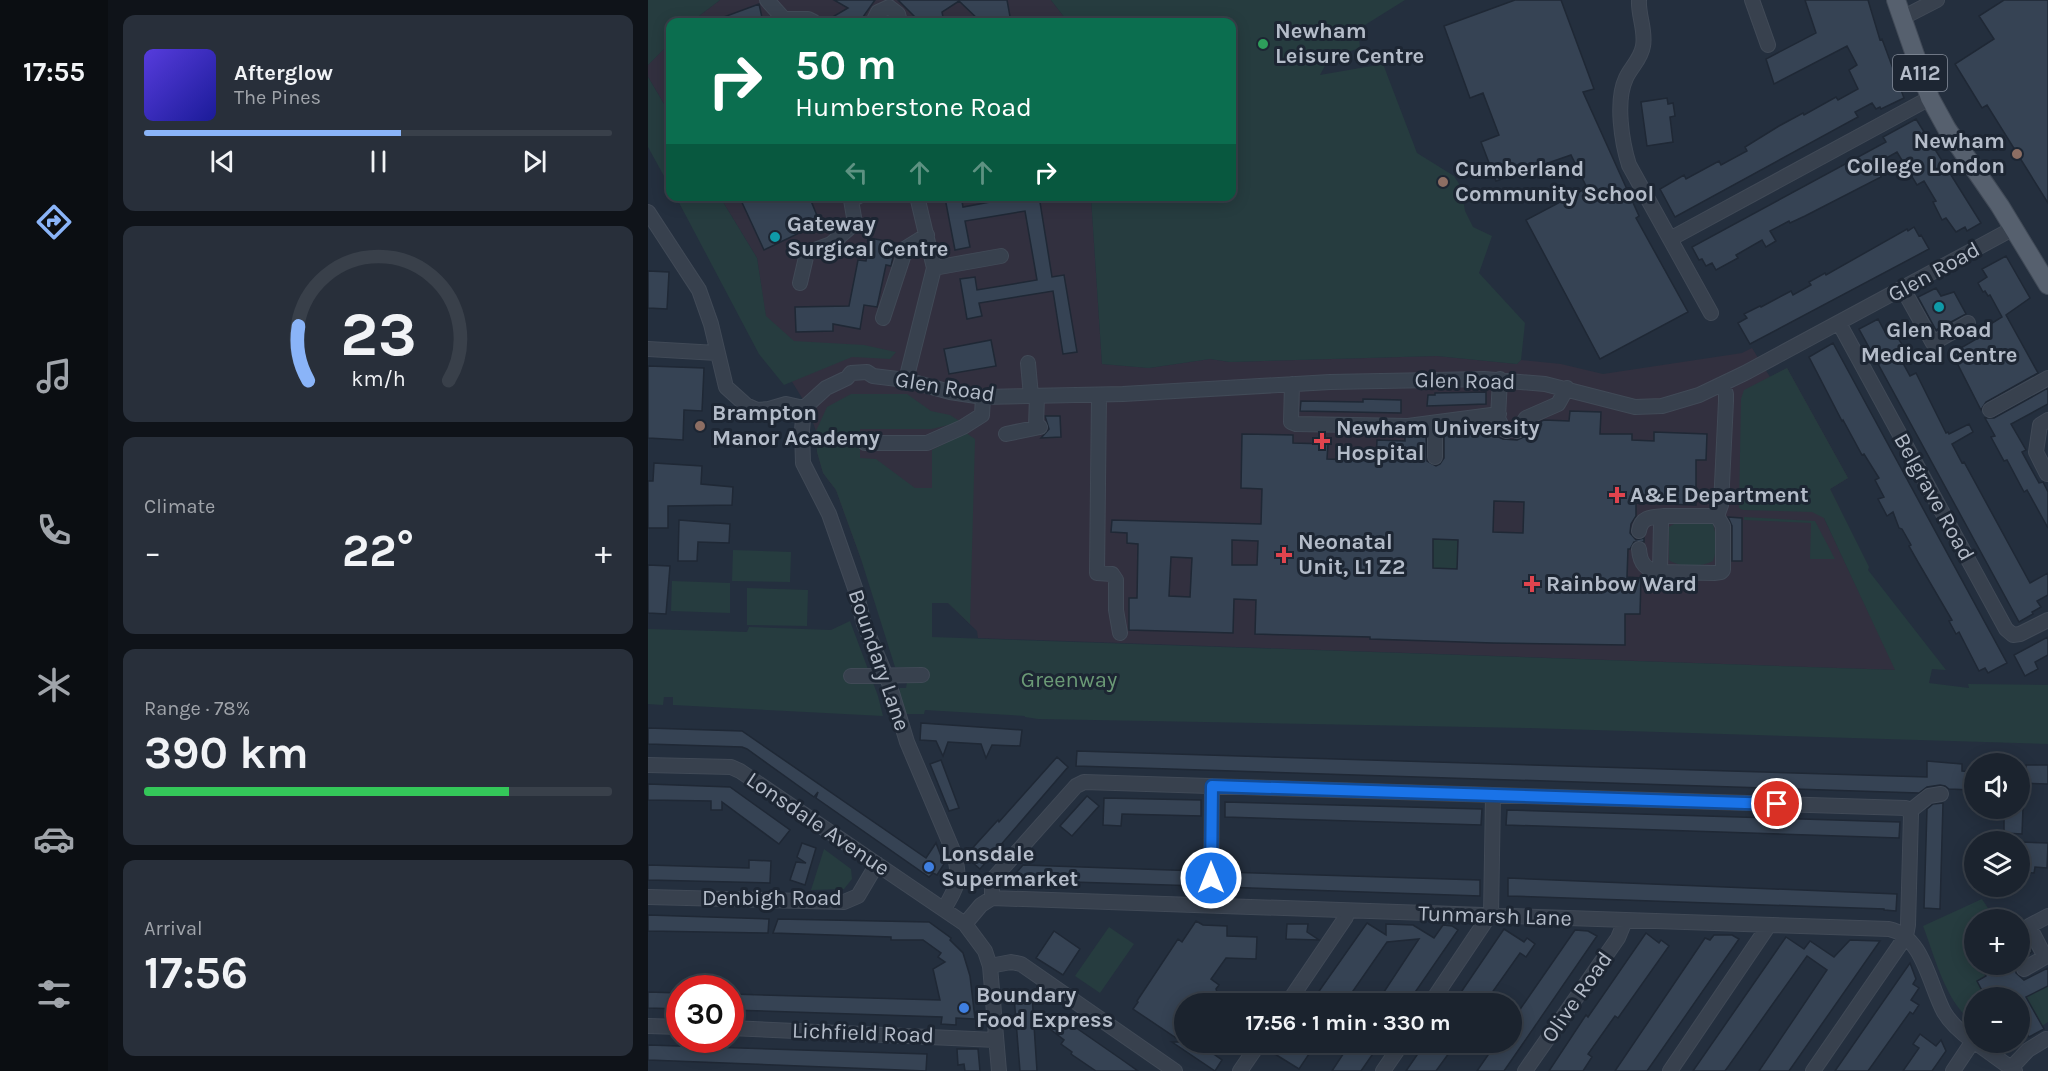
<!DOCTYPE html>
<meta charset="utf-8">
<style>
body{margin:0;font-family:Karla,sans-serif;background:#282f3a;color:#f1f3f6;height:100vh;display:flex;flex-direction:column;font-size:22px;white-space:nowrap}
*{box-sizing:border-box;margin:0}
p{font-size:20px;color:#a0a4aa}
.icon{flex:none;width:33px;height:33px;fill:none;stroke:currentColor;stroke-width:2;stroke-linecap:round;stroke-linejoin:round}
.map{position:relative;flex:1;overflow:hidden}
.panel{display:flex;flex-direction:column;gap:15px;padding:15px;background:#0f1319;width:540px}
.panel>*{flex:none}
.hud{position:absolute;left:18px;top:18px;width:570px;height:183px;border-radius:12px;box-shadow:0 3px 15px #0003,0 0 0 2px #39404a;background:#0b6e4f;color:#fff;overflow:hidden}
.controls{position:absolute;left:1316px;top:753px;display:grid;gap:12px}
.controls a{display:grid;place-items:center;width:66px;height:66px;border-radius:50%;background:#1b232e;box-shadow:0 3px 15px #0003,0 0 0 2px #39404a;font-size:30px}
.speed{position:absolute;left:18px;top:975px;display:flex;gap:12px;font-size:30px;font-weight:700;text-align:center}
.speed>*{display:grid;place-content:center;width:78px;height:78px;border-radius:50%;background:#1b232e;box-shadow:0 3px 15px #0003,0 0 0 2px #39404a;line-height:1}
.speed .limit{border:9px solid #d22;background:#fff;color:#111}
.pin{position:absolute;display:grid;place-items:center;width:51px;height:51px;color:#fff;margin:-26px;border:3px solid #fff;border-radius:50%;box-shadow:0 2px 6px #0007}
.me{position:absolute;width:66px;margin:-33px;rotate:0deg;stroke-linejoin:round;filter:drop-shadow(0 0 4px #0008)}
.turn{display:flex;align-items:center;gap:21px;height:126px;padding:0 30px;font-size:27px}
.turn .icon{width:78px;height:78px;stroke-width:2.5}
.turn b{display:block;font-size:42px;line-height:51px}
.lanes{display:flex;align-items:center;height:57px;padding:0 30px;background:#0003;justify-content:center;gap:30px;direction:ltr}
.lanes .off{opacity:.35}
.big{font-size:45px;font-weight:700;line-height:1.1}
.panel .tile{flex:1;display:flex;flex-direction:column;justify-content:center;gap:9px;min-width:0;padding:0 21px;border-radius:12px;background:#282f3a}
.panel .dial{align-items:center;gap:0}
.dial svg{height:156px;overflow:visible;fill:none;stroke:#39404a;stroke-width:7;stroke-linecap:round;text-anchor:middle}
.dial text{fill:#f1f3f6;stroke:none}
.song{display:flex;align-items:center;gap:18px}
.cover{width:72px;height:72px;border-radius:9px;background:linear-gradient(135deg,hsl(250 70% 55%),hsl(240 70% 35%))}
.played{height:6px;border-radius:3px;background:linear-gradient(90deg,#8ab4f8 55%,#39404a 55%)}
.keys{display:flex;justify-content:space-around;direction:ltr}
.heat{display:flex;justify-content:space-between;align-items:center;font-size:33px;direction:ltr}
.charge{height:9px;border-radius:4px;background:linear-gradient(90deg,#34c759 78%,#39404a 0)}
.trip{position:absolute;left:526px;top:993px;width:348px;height:60px;border-radius:30px;background:#1b232e;box-shadow:0 3px 15px #0003,0 0 0 2px #39404a;font-weight:700;line-height:60px;text-align:center}
main{display:flex;flex:1;min-height:0}
.dock{display:flex;flex-direction:column;width:108px;justify-content:space-around;align-items:center;background:#0b0e12;color:#a0a4aa}
.dock .icon{width:42px;height:42px}
.dock .on{color:#8ab4f8}
.dock b{font-size:27px;color:#f1f3f6}
.map>svg:first-child{display:block}
</style>
<main>
<nav class="dock">
<b>17:55</b>
<svg class="icon on" aria-label="directions" viewBox="0 0 24 24"><path d="M12 3l9 9-9 9-9-9zM9 14v-3h6M13 9l2 2-2 2"/></svg>
<svg class="icon" aria-label="music" viewBox="0 0 24 24"><path d="M9 18V5l10-2v13"/><circle cx="6" cy="18" r="3"/><circle cx="16" cy="16" r="3"/></svg>
<svg class="icon" aria-label="phone" viewBox="0 0 24 24"><path d="M5 4h4l2 5-3 2q2 4 5 5l2-3 5 2v4C11 20 4 13 5 4z"/></svg>
<svg class="icon" aria-label="climate" viewBox="0 0 24 24"><path d="M12 3v18M4 7l16 10M4 17L20 7"/></svg>
<svg class="icon" aria-label="car" viewBox="0 0 24 24"><path d="M5 17H2v-5l4-1 3-4h7l3 4 3 1v5h-3M9 17h6M6 11h13"/><circle cx="7" cy="17" r="2"/><circle cx="17" cy="17" r="2"/></svg>
<svg class="icon" aria-label="filters" viewBox="0 0 24 24"><path d="M4 7h16M4 17h16"/><circle cx="9" cy="7" r="2"/><circle cx="15" cy="17" r="2"/></svg>
</nav>
<section class="panel">
<div class="tile">
<div class="song"><i class="cover"></i><div><b>Afterglow</b><p>The Pines</p></div></div>
<div class="played"></div>
<div class="keys"><svg class="icon" aria-label="previous" viewBox="0 0 24 24"><path d="M18 5L8 12l10 7zM5 5v14"/></svg><svg class="icon" aria-label="pause" viewBox="0 0 24 24"><path d="M8 5v14M16 5v14"/></svg><svg class="icon" aria-label="next" viewBox="0 0 24 24"><path d="M6 5l10 7-10 7zM19 5v14"/></svg></div>
</div>
<div class="tile dial"><svg viewBox="0 0 100 80">
<path d="M14 69A42 42 0 1 1 86 69"/>
<path d="M14 69A42 42 0 0 1 9 41" stroke="#8ab4f8"/>
<text x="50" y="56" font-size="32" font-weight="700">23</text>
<text x="50" y="72" font-size="11">km/h</text>
</svg></div>
<div class="tile"><p>Climate</p>
<div class="heat"><a>−</a><b class="big">22°</b><a>+</a></div>
</div>
<div class="tile"><p>Range · 78%</p><b class="big">390 km</b><div class="charge"></div></div>
<div class="tile"><p>Arrival</p><b class="big">17:56</b></div>
</section>
<div class="map">
<svg width="1400" height="1071" viewBox="0 0 1400 1071">
<rect width="100%" height="100%" fill="#242f3e"/>
<path fill="#32303f" d="M72 0H403L420 22H43Z
M22 43V114L0 77V65Z
M72 197H443L454 364 501 368 562 359 582 362 789 356 869 364 873 360 913 364 955 374 1094 353 1104 348 1122 377 1139 368 1200 478 1182 489 1193 511 1176 518 1248 670 330 638 329 631 300 603H283L284 637 213 559 188 490 175 473 169 452 168 431 159 406 122 346 109 258Z"/>
<path fill="#263c3f" d="M0 0H72L43 22H22V43L0 65Z
M403 0H757L717 25 710 27 712 48 681 58 672 75 735 64 769 153 806 176 813 187 817 211 825 227 844 236 831 273 877 323 873 360 869 364 789 356 582 362 562 359 501 368 454 364 443 197 584 196V22H420Z
M0 77 22 114V187L0 147Z
M28 197H72L109 258 118 316 146 341 216 345 248 352 242 359 204 357 136 385 111 354Z
M1139 368 1200 478 1182 489 1221 567 1220 570 1298 670 1284 669 1281 683 1321 688 1320 684 1400 685V744L881 728 390 719 377 717V716L277 710 276 714H258L251 692 252 688H258L261 668 247 667 213 559 188 490 175 473 169 452 168 431 179 407 203 394H259L283 411 302 415 313 422 284 429H212V458L228 459 267 488H284V450L318 433 327 439 322 624 300 603H284V637L1247 670 1176 518 1164 512 1095 510 1091 508 1093 399 1096 390Z
M1096 517 1167 521 1187 559H1162L1163 523 1096 520Z
M1031 521 1064 522C1069 535 1070 548 1065 561 1054 567 1032 568 1021 560V527Z
M785 539 810 540 809 569 785 568Z
M85 550 143 552 142 582 84 581Z
M24 581 82 583V613L23 611Z
M99 588 160 590 159 626 99 625Z
M202 621 230 696 235 716 25 705V697H16L15 705 0 704V629L99 632 101 627 183 630Z
M176 849 203 869 204 879 196 889 163 890Z
M1334 899 1347 919 1326 920V964L1332 965 1338 976V997L1326 998V1023C1298 1004 1287 957 1275 926Z
M461 927 486 944 452 993 427 976Z
M1400 986V1022L1394 1026 1378 997Z"/>
<path fill="#364354" stroke="#1f2835" stroke-width="1.5" fill-rule="evenodd" d="M186 0H227L215 17 205 22H176L200 8Z
M250 0H359L363 22H333L311 1 294 12 296 22H272Z
M867 0H913L946 89 935 92 991 216 988 218 1040 312 952 359 878 220 939 188 923 155 848 181 833 142 851 135 835 93 822 98 796 26Z
M1157 0H1220L1232 40 1234 39 1256 98 1233 109 1232 107 1228 109 1224 103 1207 112 1210 117 1027 217 1012 189 1036 175 1038 179 1071 161 1073 165 1099 151 1097 147 1131 126 1155 113 1156 115 1188 97 1190 100 1210 89 1201 70 1209 65 1199 46 1126 84 1118 59 1168 33Z
M1356 0H1400V203L1339 105 1334 108 1307 64 1346 39 1331 16Z
M111 4 115 22H65V21Z
M1019 98 1020 104 1025 103 1027 116 1022 117 1025 142 999 146 993 102Z
M1268 119 1333 223 1319 231 1317 227 1308 232 1298 218 1294 220 1285 202 1288 201 1276 181 1269 185 1249 152 1231 162 1237 172 1232 175 1233 177 1157 216 1142 223 1141 221 1122 231 1128 241 1118 247 1114 240 1088 255 1090 258 1068 270 1064 263 1058 266 1054 259 1051 260 1044 247 1238 142 1235 137Z
M91 196H161L172 223 116 250Z
M313 196 315 207 374 196H391L404 277 416 275 429 352 415 354 405 291 331 303 334 316 319 319 312 279 327 277 329 290 389 280 377 211 317 221 322 247 307 250 297 198Z
M1266 227 1271 236 1273 235 1281 249 1102 344 1090 323 1099 318 1096 314 1112 306 1113 307 1143 291 1145 295 1163 285 1161 282 1177 273 1178 275 1259 229 1260 231Z
M222 238 248 243 243 266 238 265 229 307 216 305 212 329 185 324V331L148 332 147 307 201 306 210 260 218 261Z
M1358 256 1382 298 1358 315 1390 373 1338 402 1333 410 1304 353 1332 337 1331 334 1343 328 1341 325 1354 317 1342 295 1340 296 1337 291 1335 292 1330 283 1339 277 1334 269Z
M0 271 21 272 19 309 0 308Z
M1288 288 1293 296 1306 292 1318 314 1288 330 1270 297Z
M1230 319 1237 332 1244 328 1258 351 1251 356 1262 376 1268 373 1298 433 1300 432 1301 434 1321 424 1325 432 1304 444 1314 463 1316 462 1382 583 1400 573V595L1389 601 1393 607 1384 612 1385 614 1371 622 1211 329Z
M343 340 348 366 301 374 296 349Z
M1185 343 1359 663 1340 673 1337 668 1331 671 1311 632 1308 634 1301 621 1304 620 1270 562 1261 546 1263 545 1254 529 1251 528 1245 512 1239 516 1230 499 1236 497 1227 480 1231 478 1216 454 1214 455 1195 420 1194 421 1161 357Z
M0 366 56 368 54 411 36 410 35 440 0 438Z
M1400 388V404L1363 424 1378 450 1374 452 1391 483 1395 482 1400 492V528L1379 490 1376 492 1359 460 1356 461 1343 437 1347 436 1337 418H1346Z
M838 392V404L779 406 780 395H787V393Z
M715 399 753 400V413L652 411 653 401 715 402Z
M922 411 953 412 952 434H984V440L1006 441V432L1059 434 1058 460H1048V505L988 503V516L983 524 982 533 988 540 996 538V542H986L982 549H980L979 577 993 578 992 614H977V645L845 643 722 639V637L607 634 608 600 586 599 585 633 481 630V598H489L490 544 479 543V533L463 532 464 520 613 524 614 489 593 488 594 434 645 435V443L680 444 679 459 728 461 729 440 757 441V435L778 434 779 461 788 466 792 464 796 458V430L811 428 845 429 850 437 855 439 869 440 876 437 884 425 896 420 921 421ZM846 501 876 502 875 533 845 532ZM785 539 810 540 809 569 785 568ZM584 540 610 541 609 565H584ZM523 557 544 558 542 597 521 596Z
M397 416H412L413 437 393 438 401 429Z
M6 463 54 466 53 484 85 487 84 505 20 506V528H0V481H5Z
M1080 517 1094 518V561H1084V526Z
M31 520 82 524 81 543 50 542 49 561H30Z
M0 565 22 566 18 614 0 613Z
M1400 637V655L1387 662 1390 669 1377 676 1366 655Z
M273 723 374 730 372 746 344 745 338 758 333 744 300 742 295 756 288 741 272 740Z
M0 728 94 731 278 858 288 843 296 864 289 875 285 873 281 877 168 798 170 792 166 797 99 749 94 747 0 744Z
M429 751 1279 777V761L1314 764V771L1325 772 1324 790 1301 789 1297 786 1292 785 1279 787 1271 793 428 766Z
M409 757 420 767 332 869 324 862 326 858 320 853 350 820 351 822Z
M293 760 311 808 301 811 282 764Z
M1378 765H1400V784L1371 783V768H1378Z
M0 784 82 787 142 830 131 844 74 802V810H63V801L0 800Z
M439 796 451 806 424 836 412 826Z
M456 798 553 800V816L474 814 473 826 455 825Z
M577 802 834 809 833 825 577 817Z
M1295 803 1292 909 1276 908 1279 809 1285 804Z
M1356 808H1375L1374 834 1356 833Z
M859 810 1252 822 1251 838 858 825Z
M1371 842 1400 843 1399 868 1387 867 1386 873 1371 872Z
M154 843 168 848 157 885 142 880 148 862 158 863 149 857Z
M101 860 123 861 122 883 0 880V865L101 868Z
M375 865 552 871V886L362 880Z
M576 872 832 880V896L575 887Z
M860 878 1249 894 1248 911 1236 910V909L860 896Z
M0 915 121 919 120 933 0 931Z
M130 919 281 922 303 938 302 940 315 953 322 976 327 1019 308 1018V1025L293 1024 294 1017 82 1010V994L292 1000 285 969 297 962 290 957 293 953 275 940H243V937L125 933Z
M548 921 555 925 579 926V936L609 937 608 959 578 958 563 979 571 985 568 989 571 999 568 1004H537V1042H565L560 1050 574 1060 567 1071 524 1042H534L485 1009 490 1002 489 1001 530 939 534 942Z
M719 923 738 935V924L765 925 786 938 795 925 804 926 810 930 759 1004H728L771 939 739 942 696 1004H662Z
M639 924H660L659 932 671 940 638 939Z
M856 929 876 942 879 938 887 944 878 957 872 953 836 1004H805Z
M927 930 940 931 949 936 856 1071H829L849 1042H864V1021Z
M406 931 432 949 415 975 388 958Z
M998 933 1011 943 1013 940 1021 946 970 1018 967 1016 962 1023 940 1054 944 1057 935 1071H901L938 1015 940 1017Z
M1066 935H1084L1091 939 999 1071H967L1057 938 1062 940Z
M1138 937 1156 949 1162 941 1186 957 1202 940 1232 941 1141 1071H1111L1179 970 1159 956 1077 1071H1045Z
M1378 941 1384 952 1371 959V945Z
M1262 963 1268 979 1265 984 1271 988 1263 1000 1271 1005 1265 1014 1262 1012 1220 1071H1187Z
M1332 964H1368V973L1376 980 1400 968V986L1378 997 1396 1029 1381 1037 1371 1019V998H1338L1329 981 1338 976Z
M0 992 32 993V1009L0 1008Z
M384 995 389 1071H372L366 996Z
M411 1016 473 1059 490 1071H448L423 1054 424 1052 413 1044 416 1040 402 1029Z
M1272 1034 1288 1046 1293 1040 1298 1051 1284 1071H1255L1271 1048 1265 1044Z
M628 1042H669L651 1069 622 1051Z
M703 1042H733L713 1071H684Z
M778 1042H809L788 1071H758Z
M0 1045 279 1054 278 1071 0 1060Z
M309 1049H330L332 1071H317L316 1064 310 1065Z"/>
<g fill="none" stroke-linecap="round" stroke-linejoin="round">
<defs>
<path id="minor" d="M119 0 136 19
M991 0C990 15 998 31 995 46 993 59 983 67 978 78 967 101 974 143 981 165L1063 313
M1104 0 1120 45
M1254 18 1289 0
M135 22 136 19H160L166 22
M225 22 230 12 241 7 250 14 252 22
M0 212 51 290 63 324 78 387 98 405 109 410 121 409 138 404 156 408
M1022 239 1282 98
M286 268 353 256
M152 283 159 253 183 244 207 223 203 200 211 196
M1255 289 1285 343 1320 323
M235 318 258 248 279 235
M1191 323 1358 629 1365 635 1372 634 1400 620
M0 349 69 353
M380 363 383 396
M852 379 850 418 855 429 859 431
M258 380 286 268 269 196
M644 384 643 422 648 424 760 426 851 414
M451 395 449 573 464 574 468 580V610L472 633
M156 408 178 388 199 378 203 373 219 372 225 376 258 380 302 392 335 397 475 394 682 382 836 379 897 384 987 407 1014 406 1051 395 1097 373 1366 228
M156 408 154 430 155 463 181 514 207 588 216 624 241 683 259 742 306 853C313 880 310 885 296 909
M1342 410 1400 378
M388 427 389 396
M869 431 878 418 910 404 919 388
M358 434 392 427
M217 443H279L315 427 334 415 335 397
M787 457V423
M1399 474 1388 452 1392 425 1400 420
M1069 516H1016L1013 522 1012 572 1066 573 1073 572 1075 570V526L1069 516 1073 505 1078 401V394L1074 384
M991 531C993 517 1003 517 1016 516
M991 549C992 564 998 570 1012 572
M203 676 274 675
M0 765 83 767 92 771 317 924 337 951 342 966 351 1071
M1262 811 1281 796 1293 794
M0 897 196 902 210 896 229 864
M344 898V880L428 786 436 782 1258 808 1263 814 1260 925 1258 936 1165 1071
M563 906 564 786
M843 916 845 795
M317 924 333 905 344 898 1241 929C1275 936 1281 984 1296 1012 1303 1024 1315 1034 1326 1042
M342 966 363 962 373 964 527 1071
M1376 969 1397 957 1381 926 1400 916
M639 1004 698 917V911
M782 1004 837 922V916
M0 1026 32 1027
M82 1028 348 1040
M1327 1042 1367 1071
M1363 1068 1380 1050 1398 1039
M592 1071 612 1042
M735 1071 755 1042
M877 1071 970 938 977 921
M1022 1071 1121 925
M1305 1071 1325 1041"/>
<path id="major" d="M1248 0 1282 98 1299 129 1352 206 1400 285"/>
</defs>
<use href="#minor" stroke="#414a57" stroke-width="16"/>
<use href="#major" stroke="#414a57" stroke-width="20"/>
<use href="#minor" stroke="#38414e" stroke-width="14"/>
<use href="#major" stroke="#56606e" stroke-width="18"/>
</g>
<g fill="none" stroke-linecap="round" stroke-linejoin="round">
<defs>
<path id="route" d="M563 878 564 786 1129 804"/>
</defs>
<use href="#route" stroke="#114b97" stroke-width="15"/>
<use href="#route" stroke="#1a73e8" stroke-width="10"/>
</g>
<circle fill="#2e9e5b" stroke="#1d2633" stroke-width="2" cx="615" cy="44" r="6"/>
<g fill="#8d6e63" stroke="#1d2633" stroke-width="2">
<circle cx="1369" cy="154" r="6"/>
<circle cx="795" cy="182" r="6"/>
<circle cx="52" cy="426" r="6"/>
</g>
<g fill="#0f9aa8" stroke="#1d2633" stroke-width="2">
<circle cx="127" cy="237" r="6"/>
<circle cx="1291" cy="307" r="6"/>
</g>
<g fill="#e0444e" stroke="#1d2633" stroke-width="2">
<path d="M671 432h6v6h6v6h-6v6h-6v-6h-6v-6h6z"/>
<path d="M966 486h6v6h6v6h-6v6h-6v-6h-6v-6h6z"/>
<path d="M633 546h6v6h6v6h-6v6h-6v-6h-6v-6h6z"/>
<path d="M881 575h6v6h6v6h-6v6h-6v-6h-6v-6h6z"/>
</g>
<g fill="#3f7fe0" stroke="#1d2633" stroke-width="2">
<circle cx="281" cy="867" r="6"/>
<circle cx="316" cy="1008" r="6"/>
</g>
<g text-anchor="middle" dominant-baseline="central" stroke-width="6" stroke-linejoin="round" paint-order="stroke">
<rect fill="#1d2633" stroke="#878f9c" stroke-width="1.5" x="1245" y="55" width="54" height="36" rx="4.5"/>
<g font-size="21" font-weight="bold" fill="#b4bcc9">
<text x="1272" y="73">A112</text>
</g>
<g font-size="22" font-weight="bold" fill="#b4bcc9" stroke="#1d2633" text-anchor="start">
<text x="627" y="31">Newham<tspan x="627" dy="25">Leisure Centre</tspan></text>
<text x="1357" y="141" text-anchor="end">Newham<tspan x="1357" dy="25">College London</tspan></text>
<text x="807" y="169">Cumberland<tspan x="807" dy="25">Community School</tspan></text>
<text x="139" y="224">Gateway<tspan x="139" dy="25">Surgical Centre</tspan></text>
<text x="1291" y="330" text-anchor="middle">Glen Road<tspan x="1291" dy="25">Medical Centre</tspan></text>
<text x="64" y="413">Brampton<tspan x="64" dy="25">Manor Academy</tspan></text>
<text x="688" y="428">Newham University<tspan x="688" dy="25">Hospital</tspan></text>
<text x="982" y="495">A&amp;E Department</text>
<text x="650" y="542">Neonatal<tspan x="650" dy="25">Unit, L1 Z2</tspan></text>
<text x="898" y="584">Rainbow Ward</text>
<text x="293" y="854">Lonsdale<tspan x="293" dy="25">Supermarket</tspan></text>
<text x="328" y="995">Boundary<tspan x="328" dy="25">Food Express</tspan></text>
</g>
<g font-size="22" fill="#b4bcc9" stroke="#1d2633">
<text transform="translate(1286 272) rotate(-29)">Glen Road</text>
<text transform="translate(817 381) rotate(1)">Glen Road</text>
<text transform="translate(297 387) rotate(9)">Glen Road</text>
<text transform="translate(1286 497) rotate(61)">Belgrave Road</text>
<text transform="translate(231 660) rotate(71)">Boundary Lane</text>
<text transform="translate(170 824) rotate(34)">Lonsdale Avenue</text>
<text x="124" y="898">Denbigh Road</text>
<text transform="translate(847 916) rotate(2)">Tunmarsh Lane</text>
<text transform="translate(929 997) rotate(-55)">Olive Road</text>
<text transform="translate(215 1033) rotate(2)">Lichfield Road</text>
</g>
<g font-size="22" fill="#6b9a76" stroke="#1d2633">
<text x="421" y="680">Greenway</text>
</g>
</g>
</svg>
<div class="controls">
<a><svg class="icon" aria-label="sound" viewBox="0 0 24 24"><path d="M4 9h4l5-4v14l-5-4H4zM17 9q2 3 0 6"/></svg></a>
<a><svg class="icon" aria-label="layers" viewBox="0 0 24 24"><path d="M12 4l9 5-9 5-9-5zM3 14l9 5 9-5"/></svg></a>
<a>+</a>
<a>−</a>
</div>
<div class="speed"><div class="limit">30</div></div>
<div class="pin" style="left:1129px;top:804px;background:#d93025"><svg class="icon" aria-label="arrive" viewBox="0 0 24 24"><path d="M6 21V4h12l-3 4 3 4H6"/></svg></div>
<svg class="me" style="left:563px;top:878px" viewBox="-20 -20 40 40"><circle r="17" fill="#1a73e8" stroke="#fff" stroke-width="3"/><path d="M0-11L8 9 0 5-8 9z" fill="#fff"/></svg>
<div class="trip">17:56 · 1 min · 330 m</div>
<div class="hud">
<div class="turn"><svg class="icon" aria-label="right" viewBox="0 0 24 24"><path d="M7 20v-9h11M14 6l5 5-5 5"/></svg><div><b>50 m</b>Humberstone Road</div></div>
<div class="lanes"><svg class="icon off" aria-label="left" viewBox="0 0 24 24"><path d="M17 20v-9H6M10 6l-5 5 5 5"/></svg><svg class="icon off" aria-label="ahead" viewBox="0 0 24 24"><path d="M12 20V5M6 11l6-6 6 6"/></svg><svg class="icon off" aria-label="ahead" viewBox="0 0 24 24"><path d="M12 20V5M6 11l6-6 6 6"/></svg><svg class="icon" aria-label="right" viewBox="0 0 24 24"><path d="M7 20v-9h11M14 6l5 5-5 5"/></svg></div>
</div>
</div>
</main>
